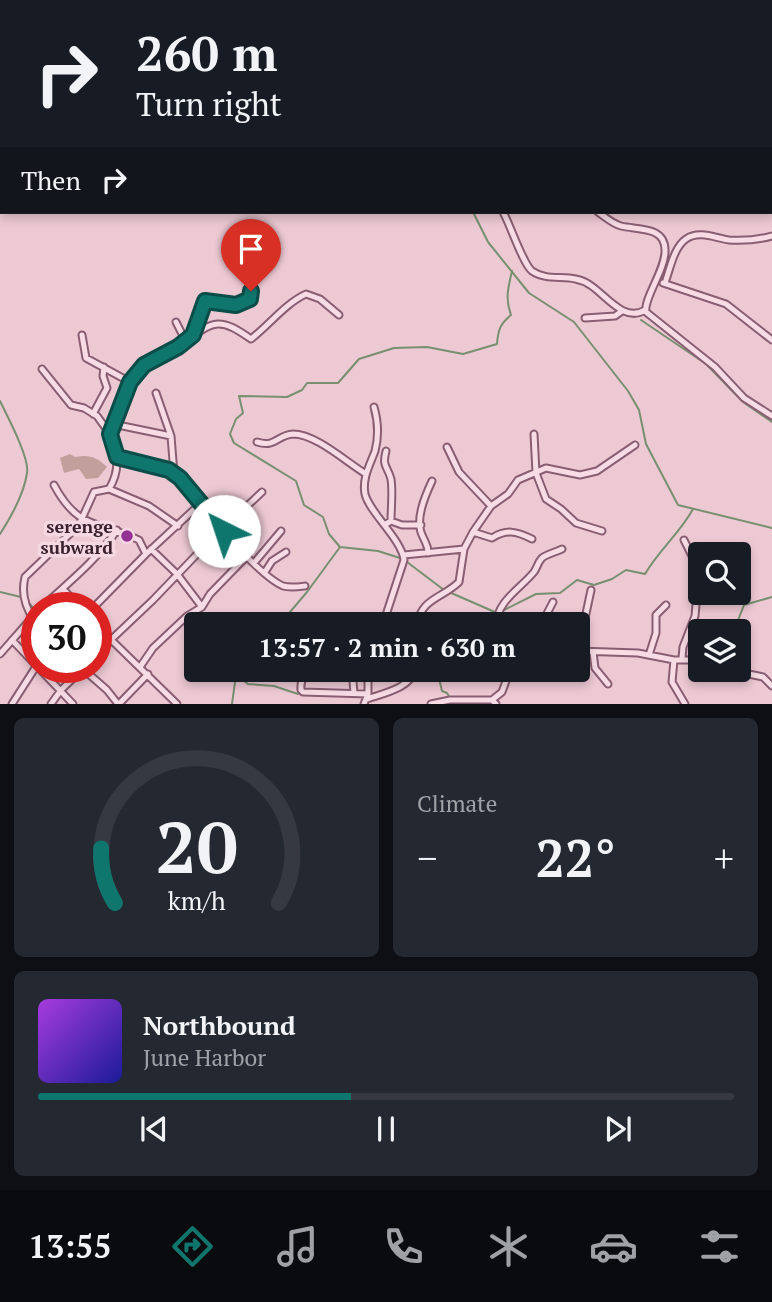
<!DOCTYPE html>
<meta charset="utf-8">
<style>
body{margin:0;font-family:"PT Serif",serif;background:#242831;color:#f1f3f6;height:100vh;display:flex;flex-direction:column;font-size:26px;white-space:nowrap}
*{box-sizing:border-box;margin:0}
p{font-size:23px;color:#9ea1a6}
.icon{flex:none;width:38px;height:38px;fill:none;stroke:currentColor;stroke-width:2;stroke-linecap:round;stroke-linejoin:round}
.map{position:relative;height:704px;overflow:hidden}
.details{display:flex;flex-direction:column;gap:14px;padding:14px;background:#0d0f14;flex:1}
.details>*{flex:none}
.banner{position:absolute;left:0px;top:0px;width:774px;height:214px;box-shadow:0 4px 10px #0003;background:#171b24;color:#f1f3f6;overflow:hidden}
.controls{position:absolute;left:688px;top:542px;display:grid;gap:14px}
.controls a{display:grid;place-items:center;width:63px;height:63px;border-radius:7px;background:#171b24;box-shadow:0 4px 10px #0003;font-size:35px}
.speed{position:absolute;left:21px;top:592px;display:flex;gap:14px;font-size:35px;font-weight:700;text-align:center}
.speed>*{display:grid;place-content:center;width:91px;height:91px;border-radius:50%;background:#171b24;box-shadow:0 4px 10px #0003;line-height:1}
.speed .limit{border:10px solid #d22;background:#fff;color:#111}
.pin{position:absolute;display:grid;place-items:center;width:60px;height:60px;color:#fff;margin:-72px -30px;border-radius:50% 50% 50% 0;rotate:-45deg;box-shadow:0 0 7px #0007}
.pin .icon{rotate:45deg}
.me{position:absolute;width:77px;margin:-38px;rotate:319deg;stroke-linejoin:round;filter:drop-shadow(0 0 5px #0008)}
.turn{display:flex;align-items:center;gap:24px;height:147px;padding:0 21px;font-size:32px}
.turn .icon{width:91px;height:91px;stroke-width:2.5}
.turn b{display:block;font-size:49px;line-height:60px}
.then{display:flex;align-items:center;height:66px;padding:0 21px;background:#0003;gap:14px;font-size:26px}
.big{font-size:52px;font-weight:700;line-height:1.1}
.details .widget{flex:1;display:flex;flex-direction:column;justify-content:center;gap:10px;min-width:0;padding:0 24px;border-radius:10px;background:#242831}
.details .dial{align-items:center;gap:0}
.dial svg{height:182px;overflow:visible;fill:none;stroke:#363941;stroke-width:7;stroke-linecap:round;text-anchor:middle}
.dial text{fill:#f1f3f6;stroke:none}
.song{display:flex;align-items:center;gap:21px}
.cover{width:84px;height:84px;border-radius:10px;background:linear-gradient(135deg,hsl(280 70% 55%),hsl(240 70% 35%))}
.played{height:7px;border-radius:4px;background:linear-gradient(90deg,#0f766e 45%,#363941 45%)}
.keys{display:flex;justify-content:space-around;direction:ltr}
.heat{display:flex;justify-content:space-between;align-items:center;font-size:38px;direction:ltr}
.details .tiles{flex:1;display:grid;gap:14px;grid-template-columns:1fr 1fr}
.widget:last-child{grid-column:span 2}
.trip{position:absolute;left:184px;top:612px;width:406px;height:70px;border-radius:7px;background:#171b24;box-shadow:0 4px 10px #0003;font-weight:700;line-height:70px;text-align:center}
.dock{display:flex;height:112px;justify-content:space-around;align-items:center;background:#090b0e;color:#9ea1a6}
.dock .icon{width:49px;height:49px}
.dock .current{color:#0f766e}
.dock b{font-size:32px;color:#f1f3f6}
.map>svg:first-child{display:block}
</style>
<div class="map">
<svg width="772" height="704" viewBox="0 0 772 704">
<rect width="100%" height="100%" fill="#edc9d4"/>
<path fill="#c1a09b" d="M70 454 75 457C89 454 97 457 107 467L98 478 86 479 79 469 64 473 60 458Z"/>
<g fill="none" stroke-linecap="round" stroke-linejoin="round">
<path stroke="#789070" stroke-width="2" d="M693 0 695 2
M0 185H2
M473 212 488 242 529 293 574 322 628 391 639 410 646 444 678 505 772 528
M641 320 706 364 743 402 772 422
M699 351 716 365
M0 401C7 416 30 458 27 473 24 494 11 517 0 534
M340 547 329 534 323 517 304 505 296 481 234 443 230 434 236 419 243 413 239 396 287 397 302 390 307 383H338L359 359 394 348 427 347 463 354 497 344C498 330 500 324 511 315 505 299 508 288 512 271
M407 562 444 590
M0 592 21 597
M449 592 497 613
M28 602 36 611
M504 610 536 594 560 593 577 580 594 585 612 579 626 570 645 574C659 550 680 533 693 509
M279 625 307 592 340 547 378 551 403 559
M491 625 495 618
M731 632 735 628 744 605 772 597
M437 670 442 691 447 693 450 698
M236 675 248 684 274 686 298 694
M232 704 236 675 240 670"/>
<defs>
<path id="minor" d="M339 0 341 2
M400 0 402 2
M457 0 459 2
M646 0H656
M600 1V0
M229 2V0
M262 2 265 0
M368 2 370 0
M498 2 499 0
M555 2 556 0
M0 78 2 80
M0 113H2
M772 190V191
M503 212C510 224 523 264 532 271 549 283 572 272 590 285 606 295 624 323 645 310
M598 212C605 217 613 224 621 226 638 230 665 226 665 250 666 269 643 299 646 312L715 367 744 398 772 416
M663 283 726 304 772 340
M665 283C670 269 674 247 686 239 699 230 715 238 729 240 744 241 757 240 772 236
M585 318 615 316 622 311
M176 322 186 342
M82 335 86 358 130 382
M193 335 205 301 236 305 250 299 251 291
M42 369 71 405 84 408 97 416 110 434
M156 393 171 436 174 474
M374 407C378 421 379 436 375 451 370 465 362 478 365 494 369 512 402 540 404 560L385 618 380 625
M93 414 107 388 103 376 104 367
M113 424 171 436
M534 434 536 473 546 499 561 509 576 523 602 531
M257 442C276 448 277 435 293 434 316 434 346 462 366 474
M447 447 459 472 491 506
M117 457 169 470 180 478C201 505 254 573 283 586 290 588 297 587 305 586
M54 485C78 530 98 521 139 540L146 554
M109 489 149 506 178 526
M207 511 221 506 246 507 262 492
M391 521 402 525H421
M386 524 391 521C391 508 393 492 391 479 387 465 382 467 386 451
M473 532 492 538C506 529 516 531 532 539
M151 549 177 574 202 607
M428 553C428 545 426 544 423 537 414 521 425 496 432 481
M404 555 464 549
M254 563 281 531
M265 572 272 561 286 552
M63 589 80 607
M42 607C68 583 97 560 117 530
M94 607 146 554 200 504
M34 620C25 607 21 593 25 577L79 525 94 492 109 489C117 476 119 463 115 448 113 443 110 437 110 433 111 418 132 376 143 366 155 356 173 353 186 342 214 319 221 318 251 339 269 325 286 303 306 294L320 299 339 315
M96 625 177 704
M359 625 365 623 367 625
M417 625C421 598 443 598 459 582L464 549 473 532 491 506 508 494 518 480 546 468 580 475 597 471 635 445
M496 625C497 601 520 589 534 572 537 568 538 562 542 558 547 554 556 552 562 549
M541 625 553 602
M578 632 584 623 591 590
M12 640 73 704
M578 651 638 653 674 660H700
M593 652 595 668 608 684
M0 654 37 612
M96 654 153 600 201 550 224 531
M649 655 656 633V615L666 605
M682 658 683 647 695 616 697 593 693 558 684 540
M674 660 672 682 685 704
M140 667 153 648 187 616 202 607 210 594 247 556
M83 669 107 690 118 704
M316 670C305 674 300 678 301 690L303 692 368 694
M352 670 354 693
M730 670 763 677 772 686
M367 699C381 694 412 688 414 670
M492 700 502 692 510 670
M12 704 37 665
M51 704 61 690 85 667
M119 704 148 674
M364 704 368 694V670
M431 704 450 700H492L496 704"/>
</defs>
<use href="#minor" stroke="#895e72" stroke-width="9"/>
<use href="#minor" stroke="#f8dce5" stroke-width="5"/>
</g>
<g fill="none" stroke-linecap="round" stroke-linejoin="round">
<defs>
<path id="route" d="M224 531 180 478 169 470 117 457 110 434 130 382 144 365 178 347 193 335 205 301 236 305 250 299 251 291"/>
</defs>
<use href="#route" stroke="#0a4d48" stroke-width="18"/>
<use href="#route" stroke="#0f766e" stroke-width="12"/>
</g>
<circle fill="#943195" stroke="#f5d8e1" stroke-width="2.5" cx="127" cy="536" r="7"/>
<g text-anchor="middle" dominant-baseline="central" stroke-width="7" stroke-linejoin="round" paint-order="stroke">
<g font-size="18" font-weight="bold" fill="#3a212e" stroke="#f5d8e1" text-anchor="end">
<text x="113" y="526">serenge<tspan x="113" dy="21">subward</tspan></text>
</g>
</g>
</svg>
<div class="controls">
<a><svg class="icon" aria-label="search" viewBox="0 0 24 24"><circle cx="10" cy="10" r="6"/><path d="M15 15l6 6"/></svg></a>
<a><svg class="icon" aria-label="layers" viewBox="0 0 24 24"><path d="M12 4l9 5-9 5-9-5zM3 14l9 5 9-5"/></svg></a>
</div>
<div class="speed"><div class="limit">30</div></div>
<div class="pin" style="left:251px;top:291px;background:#d93025"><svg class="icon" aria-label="arrive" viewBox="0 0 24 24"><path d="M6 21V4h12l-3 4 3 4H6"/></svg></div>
<svg class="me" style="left:224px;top:531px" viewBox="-20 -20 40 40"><circle r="19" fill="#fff"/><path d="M0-13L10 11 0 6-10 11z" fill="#0f766e"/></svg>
<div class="trip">13:57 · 2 min · 630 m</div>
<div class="banner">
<div class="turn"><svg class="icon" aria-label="right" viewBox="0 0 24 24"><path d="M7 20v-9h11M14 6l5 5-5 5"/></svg><div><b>260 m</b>Turn right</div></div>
<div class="then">Then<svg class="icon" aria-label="right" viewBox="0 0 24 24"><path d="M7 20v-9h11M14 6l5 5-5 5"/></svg></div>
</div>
</div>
<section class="details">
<div class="tiles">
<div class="widget dial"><svg viewBox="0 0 100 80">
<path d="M14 69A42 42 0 1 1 86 69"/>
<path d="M14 69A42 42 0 0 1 8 45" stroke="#0f766e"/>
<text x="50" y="56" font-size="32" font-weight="700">20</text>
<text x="50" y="72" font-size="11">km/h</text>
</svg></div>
<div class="widget"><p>Climate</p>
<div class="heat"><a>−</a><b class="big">22°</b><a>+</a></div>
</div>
<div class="widget">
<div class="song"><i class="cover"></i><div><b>Northbound</b><p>June Harbor</p></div></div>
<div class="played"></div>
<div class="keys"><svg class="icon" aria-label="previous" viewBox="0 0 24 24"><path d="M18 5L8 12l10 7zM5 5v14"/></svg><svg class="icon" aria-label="pause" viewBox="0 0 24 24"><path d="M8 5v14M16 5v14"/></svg><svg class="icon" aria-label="next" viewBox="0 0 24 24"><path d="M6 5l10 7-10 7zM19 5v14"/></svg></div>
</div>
</div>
</section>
<nav class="dock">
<b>13:55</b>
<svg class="icon current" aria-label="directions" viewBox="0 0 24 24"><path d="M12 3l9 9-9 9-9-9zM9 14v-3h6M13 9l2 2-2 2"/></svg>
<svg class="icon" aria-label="music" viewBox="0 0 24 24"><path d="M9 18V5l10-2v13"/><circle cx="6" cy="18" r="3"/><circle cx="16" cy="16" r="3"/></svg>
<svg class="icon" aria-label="phone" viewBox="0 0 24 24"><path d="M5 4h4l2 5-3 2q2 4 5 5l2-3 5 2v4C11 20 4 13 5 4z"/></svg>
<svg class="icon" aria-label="climate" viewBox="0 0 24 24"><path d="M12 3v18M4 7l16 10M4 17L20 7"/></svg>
<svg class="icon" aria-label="car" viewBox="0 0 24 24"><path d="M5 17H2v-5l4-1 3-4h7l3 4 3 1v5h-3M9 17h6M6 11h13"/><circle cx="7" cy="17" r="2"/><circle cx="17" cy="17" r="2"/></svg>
<svg class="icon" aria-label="filters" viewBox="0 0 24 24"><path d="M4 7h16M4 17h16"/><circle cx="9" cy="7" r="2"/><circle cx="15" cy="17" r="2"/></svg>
</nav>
